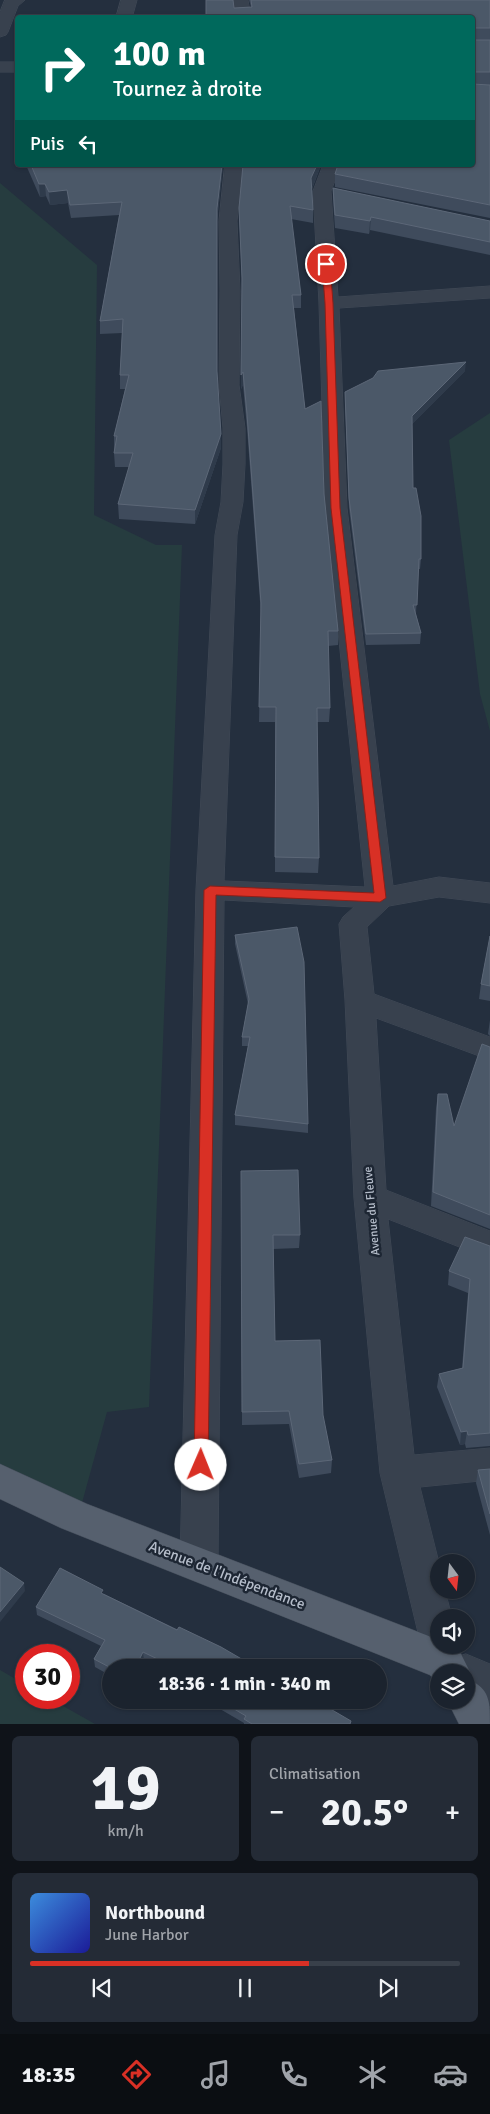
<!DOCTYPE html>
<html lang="fr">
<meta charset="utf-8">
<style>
body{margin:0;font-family:Signika,sans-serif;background:#242b36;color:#f1f3f6;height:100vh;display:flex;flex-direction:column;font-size:19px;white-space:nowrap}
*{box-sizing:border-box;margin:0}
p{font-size:16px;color:#a0a4aa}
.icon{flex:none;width:28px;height:28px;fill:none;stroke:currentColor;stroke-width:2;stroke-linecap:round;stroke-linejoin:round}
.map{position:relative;height:1724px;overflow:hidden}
.drawer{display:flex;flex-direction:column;gap:12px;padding:12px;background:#0f1319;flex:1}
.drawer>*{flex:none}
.hud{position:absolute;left:15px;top:15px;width:460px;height:152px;border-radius:5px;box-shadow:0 1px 4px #0004,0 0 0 1px #39404a;background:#00695c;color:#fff;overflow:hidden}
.needle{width:32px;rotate:165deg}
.buttons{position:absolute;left:430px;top:1554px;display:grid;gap:10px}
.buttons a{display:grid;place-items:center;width:45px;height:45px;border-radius:50%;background:#1b232e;box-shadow:0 1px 4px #0004,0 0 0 1px #39404a;font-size:25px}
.speed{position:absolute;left:15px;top:1644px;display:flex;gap:10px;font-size:25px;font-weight:700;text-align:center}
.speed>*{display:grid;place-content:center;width:65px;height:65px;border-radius:50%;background:#1b232e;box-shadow:0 1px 4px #0004,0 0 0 1px #39404a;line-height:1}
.speed .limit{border:8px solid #d22;background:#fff;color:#111}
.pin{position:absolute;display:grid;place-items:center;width:42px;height:42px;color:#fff;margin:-21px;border:2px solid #fff;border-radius:50%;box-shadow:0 1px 5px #0007}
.me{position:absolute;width:55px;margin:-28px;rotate:1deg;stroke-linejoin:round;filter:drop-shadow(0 0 4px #0008)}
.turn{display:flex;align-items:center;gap:18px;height:105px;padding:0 15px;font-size:22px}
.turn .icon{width:65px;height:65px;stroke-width:2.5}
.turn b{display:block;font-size:35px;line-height:42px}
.then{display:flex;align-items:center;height:48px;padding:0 15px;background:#0003;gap:10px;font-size:19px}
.big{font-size:38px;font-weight:800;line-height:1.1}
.drawer .tile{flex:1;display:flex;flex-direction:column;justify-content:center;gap:8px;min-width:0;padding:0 18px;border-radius:8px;background:#242b36}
.drawer .dial{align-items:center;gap:0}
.dial b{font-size:65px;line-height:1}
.song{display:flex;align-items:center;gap:15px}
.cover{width:60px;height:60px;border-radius:8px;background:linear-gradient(135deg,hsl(210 70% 55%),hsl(240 70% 35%))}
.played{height:5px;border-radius:2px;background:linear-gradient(90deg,#d93025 65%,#39404a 65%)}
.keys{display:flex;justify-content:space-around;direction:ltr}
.heat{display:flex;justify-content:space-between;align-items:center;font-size:28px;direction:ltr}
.drawer .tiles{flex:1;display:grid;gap:12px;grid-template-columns:1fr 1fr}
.tile:last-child{grid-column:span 2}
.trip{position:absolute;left:102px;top:1659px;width:285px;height:50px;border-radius:25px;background:#1b232e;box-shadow:0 1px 4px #0004,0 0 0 1px #39404a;font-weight:800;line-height:50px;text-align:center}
.dock{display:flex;height:80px;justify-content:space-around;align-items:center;background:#0b0e12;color:#a0a4aa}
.dock .icon{width:35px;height:35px}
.dock .selected{color:#d93025}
.dock b{font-size:22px;color:#f1f3f6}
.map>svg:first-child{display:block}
</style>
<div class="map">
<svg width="490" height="1724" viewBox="0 0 490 1724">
<rect width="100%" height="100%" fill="#242f3e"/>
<path fill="#263c3f" d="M0 183 97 265 94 515 156 545H182L149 1407 107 1412 80 1510 0 1473Z
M490 413V731L480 694 449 440Z
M0 1670 26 1685V1698H49L95 1724H0Z"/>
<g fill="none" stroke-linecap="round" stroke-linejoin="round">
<defs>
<path id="minor" d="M5 0H25L18 6 8 32 6 35 0 37V12Z
M121 0H137L132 18H116Z
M232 0H248L251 18H235Z
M0 62H18V72H0Z
M225 165H243L237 221 240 291 239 385 245 428V464L243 502 237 535 224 881 365 887 325 508 319 303 313 191 323 165H341L331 191 338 297 490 286V298L339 308 347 508 393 886 439 877 490 883V903L439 897 389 906 367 927 374 994 490 1037V1060L376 1018 386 1190 490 1231V1259L388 1219 414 1455 490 1448V1480L420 1487 439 1563V1590H445L452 1618H439V1645H457L453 1654 439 1660 425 1654 420 1641 380 1473 354 1198 345 1000 339 924 343 917 354 907 224 900 218 1564 212 1577 199 1582 186 1577 180 1564 196 890 215 535 221 502 223 464V428L219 385 220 291 219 221Z
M466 1654 490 1664V1704L466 1694V1672H447L452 1659Z"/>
<path id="major" d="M0 1464 87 1504 439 1640V1645H451L458 1648 470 1672 468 1679C490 1689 490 1701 490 1724H459L447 1700H466V1672H439V1686L430 1675 61 1528 0 1499Z"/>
</defs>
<use href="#minor" stroke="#414a57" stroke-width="1"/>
<use href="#major" stroke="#414a57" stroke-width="1"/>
<use href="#minor" fill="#38414e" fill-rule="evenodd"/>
<use href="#major" fill="#56606e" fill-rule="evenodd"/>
</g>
<path fill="#3f4b5c" d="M249 0H490V40H472V18H206L234 8 251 7Z
M472 40H490V85L472 84Z
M490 85V218L335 187V174Z
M26 165H223L217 221V374L221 448 195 524 119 519 118 504 129 467H115L114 453V436L125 389H120V375L122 333 100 334V321L119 215 71 218 68 203 50 205 46 196 40 197Z
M243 165H321L312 189 313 210V223L291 219 301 295V308H294L305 409 324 494 338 631V645L328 646 330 708 329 722H317L319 858 318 873 275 872V722H259L261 615 247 428 243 385 241 389V385L242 288 239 208Z
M333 188 490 221V255L370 230 369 234 335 228 333 200Z
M465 371 412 424 413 488 421 559 420 569H418L416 614 421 633 420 644 366 645 349 508 345 402V392Z
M235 935 308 1124V1133L235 1125V1115L248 1046H242V1037L248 1004 235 944Z
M490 936V1001L479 999 481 984Z
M490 1020V1036L488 1034Z
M490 1047V1229L431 1206 436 1108 438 1094 454 1126Z
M241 1171 300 1235 299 1248 273 1249 275 1341 323 1415 332 1460 331 1473 299 1478 289 1424 242 1425Z
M490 1246V1446L466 1448 465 1444 460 1445 437 1387 439 1374 462 1368 468 1293 448 1285 449 1271Z
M490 1469V1535L476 1483 478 1470Z
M104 1594 257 1668H159L144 1661 140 1668H111V1676L95 1667 94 1659 101 1646 37 1615 36 1607Z
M208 1700H315L351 1724H244V1723L208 1702Z"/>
<path fill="#2f3b4b" d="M222 165H223L217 221V208Z
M317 165H321L311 191V178Z
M39 184H45L46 196 40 197Z
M67 190 68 203 50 205 49 192Z
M371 217 370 230 369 234 370 221Z
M466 362 465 371 411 425 412 416Z
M243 372V385L241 389V375Z
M221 434V448L195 524V510Z
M467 1431 465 1444 460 1445 461 1432Z
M24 1583 25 1591 0 1622V1612Z
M143 1652 144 1661 140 1668H135Z"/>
<path fill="#4b5868" stroke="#5c6777" d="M206 0H233L234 8 252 7 251 0H490V28H472V18H206Z
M472 40H490V72H472Z
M472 84 490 85V205L335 174 338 165H472Z
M31 165H222L217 208V371L221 434 195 510 118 504 133 453H114L117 436H114L129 375H120L123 319 100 321 122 202 70 205 67 190 49 192 45 184H39Z
M243 165H317L311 178 313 210 290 206 301 295H292L305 409 321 401 324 494 338 631H328L330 708H317L319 858 275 857 276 707H259L261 603 247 414 243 372 241 375V371L242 278 239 208Z
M333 188 490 221V242L371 217 370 221 335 215Z
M466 362 412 416 413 488H416L421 516V559H419L417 605H413L421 633 366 634 349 498 345 392 373 378 378 371Z
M297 927 304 962 308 1124 235 1115 250 1037H242L249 999 235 935Z
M490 936V986L481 984Z
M482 1044 490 1047V1215L433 1192 438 1094H447L454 1126Z
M298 1170 300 1235H273L275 1341 320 1340 323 1415 332 1460 299 1464 289 1411 242 1412 241 1171Z
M465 1237 490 1246V1433L468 1435 467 1431 461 1432 439 1374 463 1368 470 1279 449 1271Z
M490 1469V1514L478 1470Z
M0 1567 24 1583 0 1612Z
M60 1568 103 1590 101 1593 177 1630 179 1627 221 1647 257 1668H176L143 1652 135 1668H111L94 1659 105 1640 36 1607Z
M219 1700H315L351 1721 350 1724H252L244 1719 246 1716Z"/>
<path fill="#d93025" stroke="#8d1f18" d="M326 262 330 264 333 303 340 508 386 898 380 902 216 895 208 1465 206 1470 201 1472 196 1470 194 1465 204 890 210 886 374 893 331 508 325 303 322 264Z"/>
<g text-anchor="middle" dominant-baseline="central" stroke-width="5" stroke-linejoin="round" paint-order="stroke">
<g font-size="12" fill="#b4bcc9" stroke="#1d2633">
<text transform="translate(372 1211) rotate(-95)">Avenue du Fleuve</text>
</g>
<g font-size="15" fill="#b4bcc9" stroke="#1d2633">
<text transform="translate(227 1575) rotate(21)">Avenue de l'Indépendance</text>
</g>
</g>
</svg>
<div class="buttons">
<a><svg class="needle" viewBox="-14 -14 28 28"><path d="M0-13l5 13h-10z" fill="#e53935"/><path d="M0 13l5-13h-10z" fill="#a0a4aa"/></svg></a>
<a><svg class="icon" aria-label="sound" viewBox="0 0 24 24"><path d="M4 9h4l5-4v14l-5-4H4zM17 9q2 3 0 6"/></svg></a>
<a><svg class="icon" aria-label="layers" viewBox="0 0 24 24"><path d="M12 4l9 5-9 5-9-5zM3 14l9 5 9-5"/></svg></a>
</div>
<div class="speed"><div class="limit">30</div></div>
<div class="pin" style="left:326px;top:264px;background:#d93025"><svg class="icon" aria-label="arrive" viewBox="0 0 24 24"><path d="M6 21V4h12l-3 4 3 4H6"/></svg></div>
<svg class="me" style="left:201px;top:1465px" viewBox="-20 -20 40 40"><circle r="19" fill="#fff"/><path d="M0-13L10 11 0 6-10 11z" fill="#d93025"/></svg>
<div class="trip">18:36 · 1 min · 340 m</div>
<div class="hud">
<div class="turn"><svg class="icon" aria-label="right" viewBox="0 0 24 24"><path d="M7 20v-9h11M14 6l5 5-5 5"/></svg><div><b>100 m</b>Tournez à droite</div></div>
<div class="then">Puis<svg class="icon" aria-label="left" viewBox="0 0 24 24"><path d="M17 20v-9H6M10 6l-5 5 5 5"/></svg></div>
</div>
</div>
<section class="drawer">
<div class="tiles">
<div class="tile dial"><b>19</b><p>km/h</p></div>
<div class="tile"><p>Climatisation</p>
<div class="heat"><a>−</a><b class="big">20.5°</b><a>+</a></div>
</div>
<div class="tile">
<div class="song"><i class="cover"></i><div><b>Northbound</b><p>June Harbor</p></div></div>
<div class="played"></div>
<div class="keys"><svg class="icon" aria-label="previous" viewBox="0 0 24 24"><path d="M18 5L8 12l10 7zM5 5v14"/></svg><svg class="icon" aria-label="pause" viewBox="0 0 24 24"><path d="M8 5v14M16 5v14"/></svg><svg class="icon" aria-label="next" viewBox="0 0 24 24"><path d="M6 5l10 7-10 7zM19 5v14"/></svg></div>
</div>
</div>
</section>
<nav class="dock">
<b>18:35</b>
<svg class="icon selected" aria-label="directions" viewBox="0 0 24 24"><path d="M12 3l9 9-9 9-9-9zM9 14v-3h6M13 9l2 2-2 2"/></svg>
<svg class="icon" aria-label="music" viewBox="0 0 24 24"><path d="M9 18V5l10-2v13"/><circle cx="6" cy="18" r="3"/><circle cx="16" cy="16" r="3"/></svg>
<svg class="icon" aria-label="phone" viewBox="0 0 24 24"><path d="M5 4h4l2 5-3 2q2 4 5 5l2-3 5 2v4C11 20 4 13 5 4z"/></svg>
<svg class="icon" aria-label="climate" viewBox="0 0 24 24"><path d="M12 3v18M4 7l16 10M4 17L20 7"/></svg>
<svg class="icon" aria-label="car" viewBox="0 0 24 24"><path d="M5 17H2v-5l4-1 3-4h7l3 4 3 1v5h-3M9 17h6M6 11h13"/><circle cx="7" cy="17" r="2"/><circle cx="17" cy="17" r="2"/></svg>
</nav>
